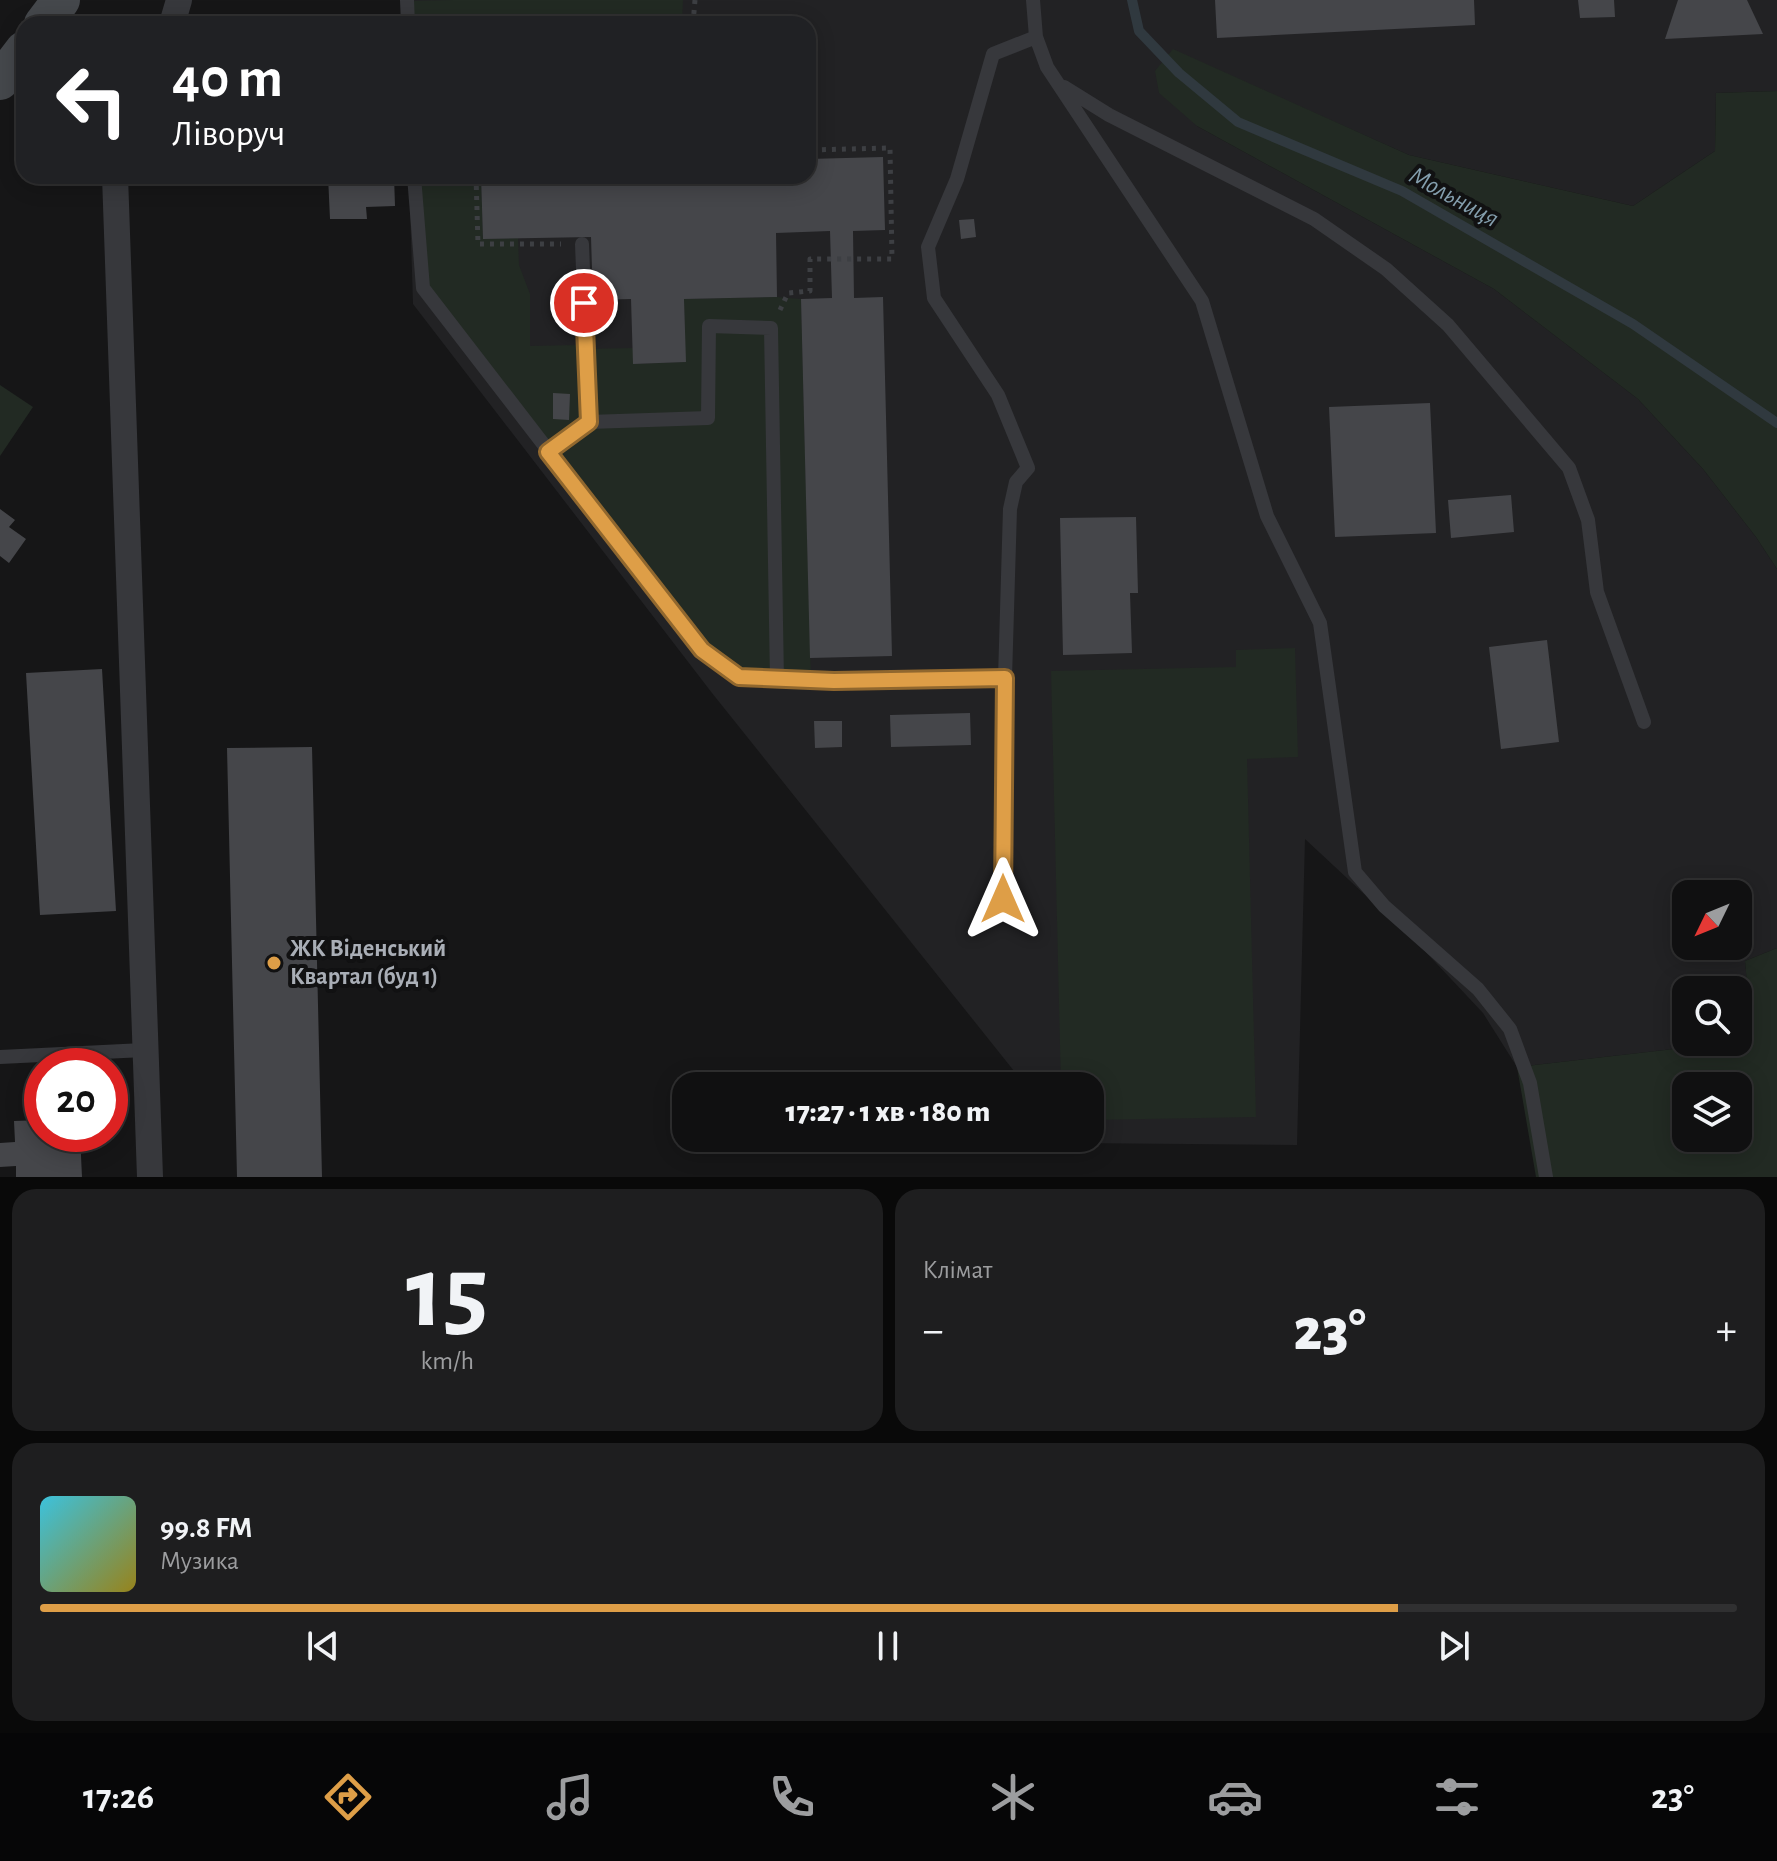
<!DOCTYPE html>
<html lang="uk">
<meta charset="utf-8">
<style>
body{margin:0;font-family:"Alegreya Sans",sans-serif;background:#1e1e1f;color:#f1f3f6;height:100vh;display:flex;flex-direction:column;font-size:30px;white-space:nowrap}
*{box-sizing:border-box;margin:0}
p{font-size:26px;color:#9c9d9f}
.icon{flex:none;width:44px;height:44px;fill:none;stroke:currentColor;stroke-width:2;stroke-linecap:round;stroke-linejoin:round}
.map{position:relative;height:1177px;overflow:hidden}
.panel{display:flex;flex-direction:column;gap:12px;padding:12px;background:#090909;flex:1}
.panel>*{flex:none}
.hud{position:absolute;left:16px;top:16px;width:800px;height:168px;border-radius:24px;box-shadow:0 4px 20px #0003,0 0 0 2px #303031;background:#202124;color:#fff;overflow:hidden}
.needle{width:52px;rotate:227deg}
.tools{position:absolute;left:1672px;top:880px;display:grid;gap:16px}
.tools a{display:grid;place-items:center;width:80px;height:80px;border-radius:16px;background:#101011;box-shadow:0 4px 20px #0003,0 0 0 2px #303031;font-size:40px}
.speed{position:absolute;left:24px;top:1048px;display:flex;gap:16px;font-size:40px;font-weight:700;text-align:center}
.speed>*{display:grid;place-content:center;width:104px;height:104px;border-radius:50%;background:#101011;box-shadow:0 4px 20px #0003,0 0 0 2px #303031;line-height:1}
.speed .limit{border:12px solid #d22;background:#fff;color:#111}
.pin{position:absolute;display:grid;place-items:center;width:68px;height:68px;color:#fff;margin:-34px;border:4px solid #fff;border-radius:50%;box-shadow:0 2px 8px #0007}
.me{position:absolute;width:88px;margin:-44px;rotate:0deg;stroke-linejoin:round;filter:drop-shadow(0 0 6px #0008)}
.turn{display:flex;align-items:center;gap:28px;height:168px;padding:0 24px;font-size:36px}
.turn .icon{width:104px;height:104px;stroke-width:2.5}
.turn b{display:block;font-size:56px;line-height:68px}
.big{font-size:60px;font-weight:800;line-height:1.1}
.panel .card{flex:1;display:flex;flex-direction:column;justify-content:center;gap:12px;min-width:0;padding:0 28px;border-radius:24px;background:#1e1e1f}
.panel .dial{align-items:center;gap:0}
.dial b{font-size:104px;line-height:1}
.song{display:flex;align-items:center;gap:24px}
.cover{width:96px;height:96px;border-radius:12px;background:linear-gradient(135deg,hsl(190 70% 55%),hsl(50 70% 35%))}
.played{height:8px;border-radius:4px;background:linear-gradient(90deg,#de9e47 80%,#303031 80%)}
.keys{display:flex;justify-content:space-around;direction:ltr}
.heat{display:flex;justify-content:space-between;align-items:center;font-size:44px;direction:ltr}
.panel .tiles{flex:1;display:grid;gap:12px;grid-template-columns:1fr 1fr}
.card:last-child{grid-column:span 2}
.trip{position:absolute;left:672px;top:1072px;width:432px;height:80px;border-radius:24px;background:#101011;box-shadow:0 4px 20px #0003,0 0 0 2px #303031;font-weight:800;line-height:80px;text-align:center}
.dock{display:flex;height:128px;justify-content:space-around;align-items:center;background:#060607;color:#9c9d9f}
.dock .icon{width:56px;height:56px}
.dock .active{color:#de9e47}
.dock b{font-size:36px;color:#f1f3f6}
.map>svg:first-child{display:block}
</style>
<div class="map">
<svg width="1777" height="1177" viewBox="0 0 1777 1177">
<rect width="100%" height="100%" fill="#161617"/>
<path fill="#222224" fill-rule="evenodd" d="M404 0H1777V91L1716 93 1715 151 1633 206 1409 155 1173 50 1197 126 1494 289 1638 399 1703 469 1756 537 1777 569V948L1745 961 1753 1040 1738 1042V990H1686V1042H1735L1517 1067 1483 1013 1421 947 1305 839 1297 1145 1072 1143 1068 1138H1090V1086H1026L712 693 413 304 409 176H808V24H405ZM1686 894H1738V946H1686Z"/>
<path fill="#222a23" fill-rule="evenodd" d="M453 0H683L682 24H411L410 1Z
M1173 49 1409 155 1633 206 1715 151 1716 93 1777 91V569L1756 537 1703 469 1638 399 1494 289 1197 126 1159 93 1155 71Z
M419 176H481L483 239 518 238 519 265 530 294V346L576 345 581 349 633 348V364L685 362 684 299 777 297 801 299 811 679 738 675 702 647 425 288Z
M0 385 33 407 0 456Z
M1295 648 1298 757 1247 759 1256 1117 1090 1120V1086H1061L1051 671 1236 667V650Z
M1777 948V1177H1536L1517 1067 1752 1040 1745 961ZM1686 1086H1738V1138H1686Z"/>
<g fill="none" stroke-linecap="round" stroke-linejoin="round">
<path stroke="#30393f" stroke-width="10" d="M1132 0 1139 31 1179 73 1238 122 1402 191 1633 324 1777 423"/>
</g>
<path fill="#45464a" d="M1215 0H1474L1475 25 1217 38Z
M1578 0H1614L1615 17 1580 18Z
M1678 0H1747L1763 34 1665 39Z
M883 157 885 230 853 231 854 298 883 297 892 656 810 658 801 299 832 298 830 231 776 233 777 297 684 299 686 362 633 364 631 299 593 300 591 237 483 239 481 176H808V159Z
M328 176H394L395 206 366 207 367 219H330Z
M974 219 976 237 961 239 959 220Z
M553 393 570 394 569 420 553 419Z
M1430 403 1436 533 1335 537 1329 407Z
M1511 495 1514 532 1451 538 1448 500Z
M0 509 15 520 9 527 26 539 9 563 0 556Z
M1136 517 1138 593H1130L1132 653 1063 655 1060 518Z
M1547 640 1559 742 1501 749 1489 647Z
M102 669 116 911 40 915 26 673Z
M970 713 971 745 891 747 890 715Z
M814 721H842V747L815 748Z
M312 747 322 1177H237L227 748Z
M42 1120V1134H80L82 1177H16V1166L0 1167V1143L15 1142 14 1121Z"/>
<g fill="none" stroke-linecap="round" stroke-linejoin="round">
<path stroke="#3d3f43" stroke-width="5" stroke-dasharray="4 6" stroke-linecap="butt" d="M611 24 645 20 654 24
M693 24 695 0
M476 176 478 244H561
M780 310 788 293 810 291V259H892L890 148 808 150"/>
<path stroke="#37383c" stroke-width="14" d="M407 0 408 24
M1033 0 1036 37 1047 67 1202 301 1267 516 1320 623 1355 872 1384 906 1478 989 1510 1029 1530 1083 1546 1177
M1064 87 1109 115 1314 219 1386 269 1448 325 1569 468 1588 520 1597 592 1644 722
M414 176 423 288 702 650 739 677 834 681 1005 678 1003 899
M582 244 589 422
M548 452 589 422 708 418 709 326 771 328 777 680
M1005 678 1010 509 1016 482 1028 468 998 395 934 298 928 247 957 179 993 54 1036 37
M0 1057 144 1050"/>
<path stroke="#37383c" stroke-width="26" d="M172 24 179 0
M115 176 150 1177"/>
<path stroke="#45484c" stroke-width="38" d="M43 24 61 0
M0 81 24 50"/>
</g>
<g fill="none" stroke-linecap="round" stroke-linejoin="round">
<defs>
<path id="route" d="M584 303 589 422 548 452 702 650 739 677 834 681 1005 678 1003 899"/>
</defs>
<use href="#route" stroke="#90672e" stroke-width="20"/>
<use href="#route" stroke="#de9e47" stroke-width="14"/>
</g>
<circle fill="#de9e47" stroke="#111112" stroke-width="3" cx="274" cy="963" r="8"/>
<g text-anchor="middle" dominant-baseline="central" stroke-width="8" stroke-linejoin="round" paint-order="stroke">
<g font-size="24" font-weight="bold" fill="#a9aeb6" stroke="#111112" text-anchor="start">
<text x="290" y="949">ЖК Віденський<tspan x="290" dy="28">Квартал (буд 1)</tspan></text>
</g>
<g font-size="26" font-style="italic" fill="#849ead" stroke="#111112">
<text transform="translate(1454 197) rotate(29)">Мольниця</text>
</g>
</g>
</svg>
<div class="tools">
<a><svg class="needle" viewBox="-14 -14 28 28"><path d="M0-13l5 13h-10z" fill="#e53935"/><path d="M0 13l5-13h-10z" fill="#9c9d9f"/></svg></a>
<a><svg class="icon" aria-label="search" viewBox="0 0 24 24"><circle cx="10" cy="10" r="6"/><path d="M15 15l6 6"/></svg></a>
<a><svg class="icon" aria-label="layers" viewBox="0 0 24 24"><path d="M12 4l9 5-9 5-9-5zM3 14l9 5 9-5"/></svg></a>
</div>
<div class="speed"><div class="limit">20</div></div>
<div class="pin" style="left:584px;top:303px;background:#d93025"><svg class="icon" aria-label="arrive" viewBox="0 0 24 24"><path d="M6 21V4h12l-3 4 3 4H6"/></svg></div>
<svg class="me" style="left:1003px;top:899px" viewBox="-20 -20 40 40"><path d="M0-17L14 15 0 8-14 15z" fill="#de9e47" stroke="#fff" stroke-width="4"/></svg>
<div class="trip">17:27 · 1 хв · 180 m</div>
<div class="hud">
<div class="turn"><svg class="icon" aria-label="left" viewBox="0 0 24 24"><path d="M17 20v-9H6M10 6l-5 5 5 5"/></svg><div><b>40 m</b>Ліворуч</div></div>
</div>
</div>
<section class="panel">
<div class="tiles">
<div class="card dial"><b>15</b><p>km/h</p></div>
<div class="card"><p>Клімат</p>
<div class="heat"><a>−</a><b class="big">23°</b><a>+</a></div>
</div>
<div class="card">
<div class="song"><i class="cover"></i><div><b>99.8 FM</b><p>Музика</p></div></div>
<div class="played"></div>
<div class="keys"><svg class="icon" aria-label="previous" viewBox="0 0 24 24"><path d="M18 5L8 12l10 7zM5 5v14"/></svg><svg class="icon" aria-label="pause" viewBox="0 0 24 24"><path d="M8 5v14M16 5v14"/></svg><svg class="icon" aria-label="next" viewBox="0 0 24 24"><path d="M6 5l10 7-10 7zM19 5v14"/></svg></div>
</div>
</div>
</section>
<nav class="dock">
<b>17:26</b>
<svg class="icon active" aria-label="directions" viewBox="0 0 24 24"><path d="M12 3l9 9-9 9-9-9zM9 14v-3h6M13 9l2 2-2 2"/></svg>
<svg class="icon" aria-label="music" viewBox="0 0 24 24"><path d="M9 18V5l10-2v13"/><circle cx="6" cy="18" r="3"/><circle cx="16" cy="16" r="3"/></svg>
<svg class="icon" aria-label="phone" viewBox="0 0 24 24"><path d="M5 4h4l2 5-3 2q2 4 5 5l2-3 5 2v4C11 20 4 13 5 4z"/></svg>
<svg class="icon" aria-label="climate" viewBox="0 0 24 24"><path d="M12 3v18M4 7l16 10M4 17L20 7"/></svg>
<svg class="icon" aria-label="car" viewBox="0 0 24 24"><path d="M5 17H2v-5l4-1 3-4h7l3 4 3 1v5h-3M9 17h6M6 11h13"/><circle cx="7" cy="17" r="2"/><circle cx="17" cy="17" r="2"/></svg>
<svg class="icon" aria-label="filters" viewBox="0 0 24 24"><path d="M4 7h16M4 17h16"/><circle cx="9" cy="7" r="2"/><circle cx="15" cy="17" r="2"/></svg>
<b>23°</b>
</nav>
